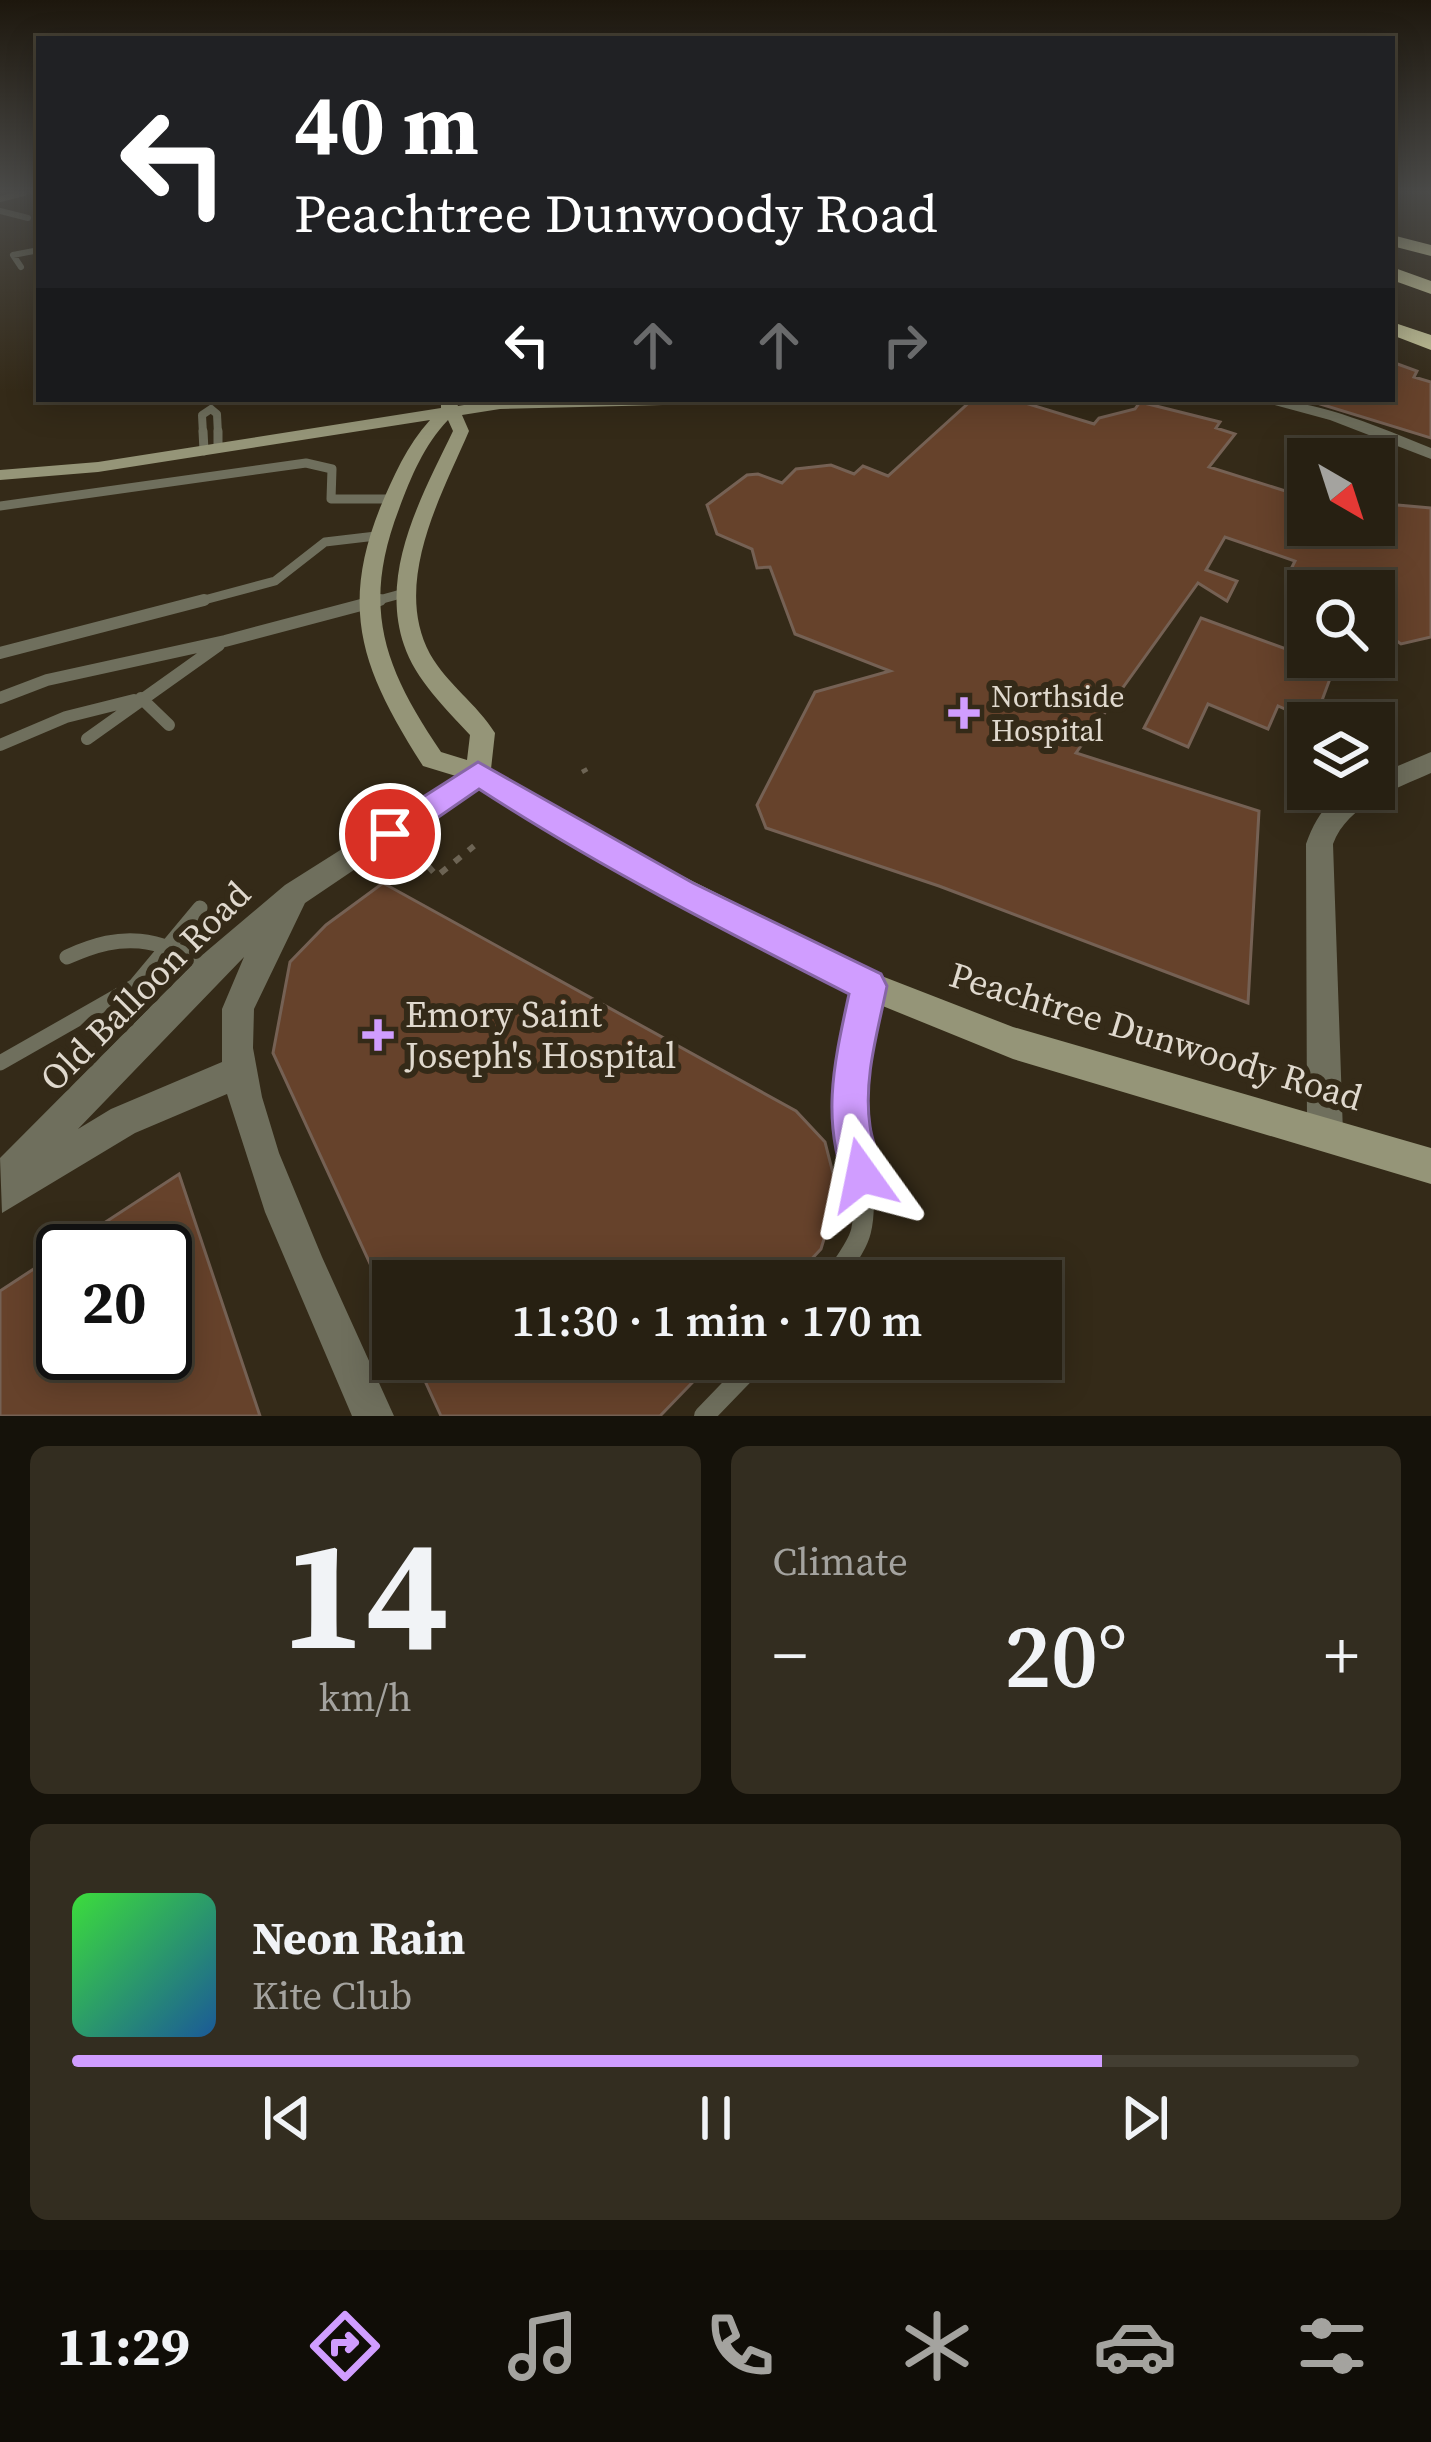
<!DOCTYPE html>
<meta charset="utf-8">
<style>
body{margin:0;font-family:"Source Serif 4",serif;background:#332d20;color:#f1f3f6;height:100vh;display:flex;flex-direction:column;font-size:45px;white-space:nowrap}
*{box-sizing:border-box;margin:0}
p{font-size:39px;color:#a4a39f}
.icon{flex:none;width:66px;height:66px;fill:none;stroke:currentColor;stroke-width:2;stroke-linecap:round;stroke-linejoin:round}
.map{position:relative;height:1416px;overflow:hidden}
.sheet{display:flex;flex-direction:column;gap:30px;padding:30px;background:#15120a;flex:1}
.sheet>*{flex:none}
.top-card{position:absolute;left:36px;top:36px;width:1359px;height:366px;border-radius:0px;box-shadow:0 6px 30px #0003,0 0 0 3px #433e32;background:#202124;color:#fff;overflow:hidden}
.needle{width:78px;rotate:141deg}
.fabs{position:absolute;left:1287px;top:438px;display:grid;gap:24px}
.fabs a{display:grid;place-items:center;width:108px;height:108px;border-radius:0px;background:#272012;box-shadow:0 6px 30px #0003,0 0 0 3px #433e32;font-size:60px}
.speed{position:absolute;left:36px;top:1224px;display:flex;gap:24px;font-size:60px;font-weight:700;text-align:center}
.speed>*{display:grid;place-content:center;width:156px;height:156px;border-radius:50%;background:#272012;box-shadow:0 6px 30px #0003,0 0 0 3px #433e32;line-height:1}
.speed .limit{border:6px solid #111;border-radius:18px;background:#fff;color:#111}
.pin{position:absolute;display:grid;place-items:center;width:102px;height:102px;color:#fff;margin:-51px;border:6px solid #fff;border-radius:50%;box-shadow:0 3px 12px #0007}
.me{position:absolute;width:132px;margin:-66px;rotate:348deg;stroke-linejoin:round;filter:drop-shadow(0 0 9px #0008)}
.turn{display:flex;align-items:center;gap:42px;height:252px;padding:0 60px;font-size:54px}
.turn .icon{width:156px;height:156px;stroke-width:2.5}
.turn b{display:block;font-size:84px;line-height:102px}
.lanes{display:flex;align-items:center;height:114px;padding:0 60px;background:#0003;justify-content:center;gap:60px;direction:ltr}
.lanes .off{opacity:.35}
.big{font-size:90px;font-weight:600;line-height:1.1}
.sheet .tile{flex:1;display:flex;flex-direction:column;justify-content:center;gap:18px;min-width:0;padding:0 42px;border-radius:18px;background:#332d20}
.sheet .dial{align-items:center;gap:0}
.dial b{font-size:156px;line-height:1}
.song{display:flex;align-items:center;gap:36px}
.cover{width:144px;height:144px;border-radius:18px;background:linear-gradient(135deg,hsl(120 70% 55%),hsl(210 70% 35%))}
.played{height:12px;border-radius:6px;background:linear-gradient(90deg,#d09dff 80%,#433e32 80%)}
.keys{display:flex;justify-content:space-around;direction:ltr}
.heat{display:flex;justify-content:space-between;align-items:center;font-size:66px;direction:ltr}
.sheet .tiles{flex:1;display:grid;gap:30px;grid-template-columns:1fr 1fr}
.tile:last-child{grid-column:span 2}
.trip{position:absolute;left:372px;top:1260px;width:690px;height:120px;border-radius:0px;background:#272012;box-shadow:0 6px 30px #0003,0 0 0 3px #433e32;font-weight:600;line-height:120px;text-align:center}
.tabs{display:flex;height:192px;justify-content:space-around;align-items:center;background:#100d07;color:#a4a39f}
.tabs .icon{width:84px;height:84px}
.tabs .current{color:#d09dff}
.tabs b{font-size:54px;color:#f1f3f6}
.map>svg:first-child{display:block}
</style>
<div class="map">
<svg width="1431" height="1416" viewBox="0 0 1431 1416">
<rect width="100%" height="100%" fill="#342a18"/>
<path fill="#66422b" stroke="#756154" stroke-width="3" fill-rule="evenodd" d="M1392 362 1417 371 1414 377 1431 382V438L1320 404 1321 399H1392Z
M973 399H1012L1094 424 1099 418 1135 409 1140 402 1220 422 1216 428 1235 434 1209 467 1308 498V525H1374V503L1431 508V637L1401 644 1374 625V591H1326L1292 567 1295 561 1225 537 1206 570 1237 581 1227 601 1198 583 1076 753 1259 811 1248 1003 939 886 766 828 757 805 815 692 890 671 795 634 770 567 757 568 752 549 717 534 707 505 747 475 758 474 782 483 796 469 831 465 854 474 863 466 888 476Z
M1201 618 1308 657H1338L1314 722 1278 706 1268 729 1208 704 1188 747 1144 728Z
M383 883 796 1111 825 1142 838 1193 821 1249 791 1281H378L273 1053 290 962 326 925Z
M179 1174 260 1416H0V1291ZM63 1251H165V1353H63Z
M415 1359H715L660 1416H441Z"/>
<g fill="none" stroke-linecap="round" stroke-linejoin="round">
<path stroke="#6d6454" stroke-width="4.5" stroke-dasharray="6 9" stroke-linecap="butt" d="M582 772 593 766"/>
<path stroke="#6d6454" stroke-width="6" stroke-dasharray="8 10" stroke-linecap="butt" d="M428 866 437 876 474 846"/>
<path stroke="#6f6f5d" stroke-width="6" d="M0 199 24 193
M0 211 28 218
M21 267 13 255 39 250"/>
<path stroke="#6f6f5d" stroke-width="8" d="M211 409 217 414 218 434
M203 434 202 415 211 409"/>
<path stroke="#6f6f5d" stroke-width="9" d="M203 431 204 451
M218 431V448
M0 506 306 463 332 469 331 499H393
M193 603 275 581 325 542 376 536
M368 603 408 592"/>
<path stroke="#6f6f5d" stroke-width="12" d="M0 653 204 600
M0 698 47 680 225 641 380 600
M141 698 169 725
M87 739 219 645
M0 745 66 717 134 700"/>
<path stroke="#6f6f5d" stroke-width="15" d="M67 957C128 930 152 939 211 965
M0 1063 135 986 200 908
M849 1082 869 987"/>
<path stroke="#6f6f5d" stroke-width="20" d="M832 1281C841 1266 857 1248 861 1231 873 1180 843 1130 849 1079
M704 1416 759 1359"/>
<path fill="#6f6f5d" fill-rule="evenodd" d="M1253 399C1316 399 1373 425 1431 448V459L1330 420Z
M1431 752V773C1396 789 1348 804 1333 844L1343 1133 1337 1145 1325 1151 1313 1145 1307 1133 1306 844C1319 808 1336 789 1374 789V776Z
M478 763 487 766 491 773 487 780 305 903 254 1009 253 1048 262 1097 279 1153 322 1257 394 1416H352L265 1212 227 1094 135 1133 2 1213 0 1158 201 956 285 885ZM244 957 222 1009V1062L111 1109 78 1129Z"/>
<path fill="#959578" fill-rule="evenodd" d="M441 399H455L458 406 500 399H712L704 404 500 409 462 415 469 431C441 496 392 583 430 654 447 684 477 704 495 733L491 769 581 825 879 975 1013 1027 1431 1148V1184L1013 1059 858 996 561 841 469 780 423 766C365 675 338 613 380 508 393 477 407 445 430 420L98 472 0 480V470L98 462 441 408ZM448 420 453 431C422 496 379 571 404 645 415 679 446 709 470 735L467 760 441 752C384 668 361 608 399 509 411 477 424 445 448 420Z"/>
<path fill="#cecd9f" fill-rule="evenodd" d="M1392 235 1431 245V256L1392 246Z
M1392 267 1431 281V294L1392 280Z
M1392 322 1431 335V350L1392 335Z"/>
</g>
<linearGradient id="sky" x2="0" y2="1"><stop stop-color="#1d170d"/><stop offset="0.49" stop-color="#4a4a48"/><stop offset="1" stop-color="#4a4a48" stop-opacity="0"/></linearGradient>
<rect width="1431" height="391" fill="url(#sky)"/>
<path fill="#d09dff" stroke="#8766a6" stroke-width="3" d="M478 762 693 883 881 974 887 986C878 1031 863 1079 870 1126 873 1149 886 1167 877 1189L862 1195 848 1189C820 1122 834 1063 849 994 723 930 597 866 479 789L401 843 390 847 379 843 374 834 379 825Z"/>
<g fill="#d09dff" stroke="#342a18" stroke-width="4.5">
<path d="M958 695h12v12h12v12h-12v12h-12v-12h-12v-12h12z"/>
<path d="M372 1017h12v12h12v12h-12v12h-12v-12h-12v-12h12z"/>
</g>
<g text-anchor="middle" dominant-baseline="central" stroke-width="12" stroke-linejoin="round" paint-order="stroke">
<g font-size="30" fill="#e0d9ce" stroke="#342a18" text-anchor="start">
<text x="991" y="696">Northside<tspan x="991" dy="34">Hospital</tspan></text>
</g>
<g font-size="36" fill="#e0d9ce" stroke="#342a18">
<text transform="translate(145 986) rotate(-45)">Old Balloon Road</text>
<text transform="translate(1156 1036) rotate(17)">Peachtree Dunwoody Road</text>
</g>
<g font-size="36" fill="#e0d9ce" stroke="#342a18" text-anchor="start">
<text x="405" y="1014">Emory Saint<tspan x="405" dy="41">Joseph's Hospital</tspan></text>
</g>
</g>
</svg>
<div class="fabs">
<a><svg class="needle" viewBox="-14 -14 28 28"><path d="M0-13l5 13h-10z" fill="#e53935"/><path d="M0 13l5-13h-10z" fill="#a4a39f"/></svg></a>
<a><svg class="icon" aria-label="search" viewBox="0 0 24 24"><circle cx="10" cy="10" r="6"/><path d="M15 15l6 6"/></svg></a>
<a><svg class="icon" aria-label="layers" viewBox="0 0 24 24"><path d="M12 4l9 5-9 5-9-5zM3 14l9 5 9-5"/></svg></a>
</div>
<div class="speed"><div class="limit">20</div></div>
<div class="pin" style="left:390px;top:834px;background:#d93025"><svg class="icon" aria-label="arrive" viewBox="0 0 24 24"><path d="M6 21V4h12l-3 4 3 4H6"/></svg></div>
<svg class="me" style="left:862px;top:1175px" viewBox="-20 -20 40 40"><path d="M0-17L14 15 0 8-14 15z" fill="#d09dff" stroke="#fff" stroke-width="4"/></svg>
<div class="trip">11:30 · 1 min · 170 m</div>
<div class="top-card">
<div class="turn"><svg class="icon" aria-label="left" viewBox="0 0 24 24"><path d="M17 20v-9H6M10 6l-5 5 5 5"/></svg><div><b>40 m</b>Peachtree Dunwoody Road</div></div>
<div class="lanes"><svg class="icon" aria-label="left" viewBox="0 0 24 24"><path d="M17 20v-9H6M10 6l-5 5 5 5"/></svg><svg class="icon off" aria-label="ahead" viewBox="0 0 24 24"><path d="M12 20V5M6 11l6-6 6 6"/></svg><svg class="icon off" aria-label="ahead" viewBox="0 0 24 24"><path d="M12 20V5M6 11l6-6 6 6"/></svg><svg class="icon off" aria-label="right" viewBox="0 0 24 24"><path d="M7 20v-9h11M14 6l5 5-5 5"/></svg></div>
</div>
</div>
<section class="sheet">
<div class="tiles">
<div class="tile dial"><b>14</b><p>km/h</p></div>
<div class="tile"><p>Climate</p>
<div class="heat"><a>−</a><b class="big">20°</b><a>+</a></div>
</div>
<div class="tile">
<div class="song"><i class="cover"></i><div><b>Neon Rain</b><p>Kite Club</p></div></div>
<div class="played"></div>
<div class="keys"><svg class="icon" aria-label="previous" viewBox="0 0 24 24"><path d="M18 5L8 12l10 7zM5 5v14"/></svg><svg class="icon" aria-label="pause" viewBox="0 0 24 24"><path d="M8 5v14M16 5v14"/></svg><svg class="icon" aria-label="next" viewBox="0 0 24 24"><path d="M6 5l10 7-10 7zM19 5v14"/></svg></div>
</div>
</div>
</section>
<nav class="tabs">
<b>11:29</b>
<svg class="icon current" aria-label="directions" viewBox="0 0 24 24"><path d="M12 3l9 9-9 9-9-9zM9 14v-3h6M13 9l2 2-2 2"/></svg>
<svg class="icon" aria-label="music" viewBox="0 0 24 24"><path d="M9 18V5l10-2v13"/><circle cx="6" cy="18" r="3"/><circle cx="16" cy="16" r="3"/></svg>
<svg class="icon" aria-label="phone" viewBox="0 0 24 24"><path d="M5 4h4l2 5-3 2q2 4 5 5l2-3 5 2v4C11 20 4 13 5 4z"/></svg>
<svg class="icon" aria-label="climate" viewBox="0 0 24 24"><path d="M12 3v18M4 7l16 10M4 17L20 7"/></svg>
<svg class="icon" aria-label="car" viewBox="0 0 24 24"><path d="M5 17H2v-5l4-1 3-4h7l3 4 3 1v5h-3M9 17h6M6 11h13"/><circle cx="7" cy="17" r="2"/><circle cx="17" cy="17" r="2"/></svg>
<svg class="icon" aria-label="filters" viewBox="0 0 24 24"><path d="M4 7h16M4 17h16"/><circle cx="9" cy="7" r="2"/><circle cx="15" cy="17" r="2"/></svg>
</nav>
